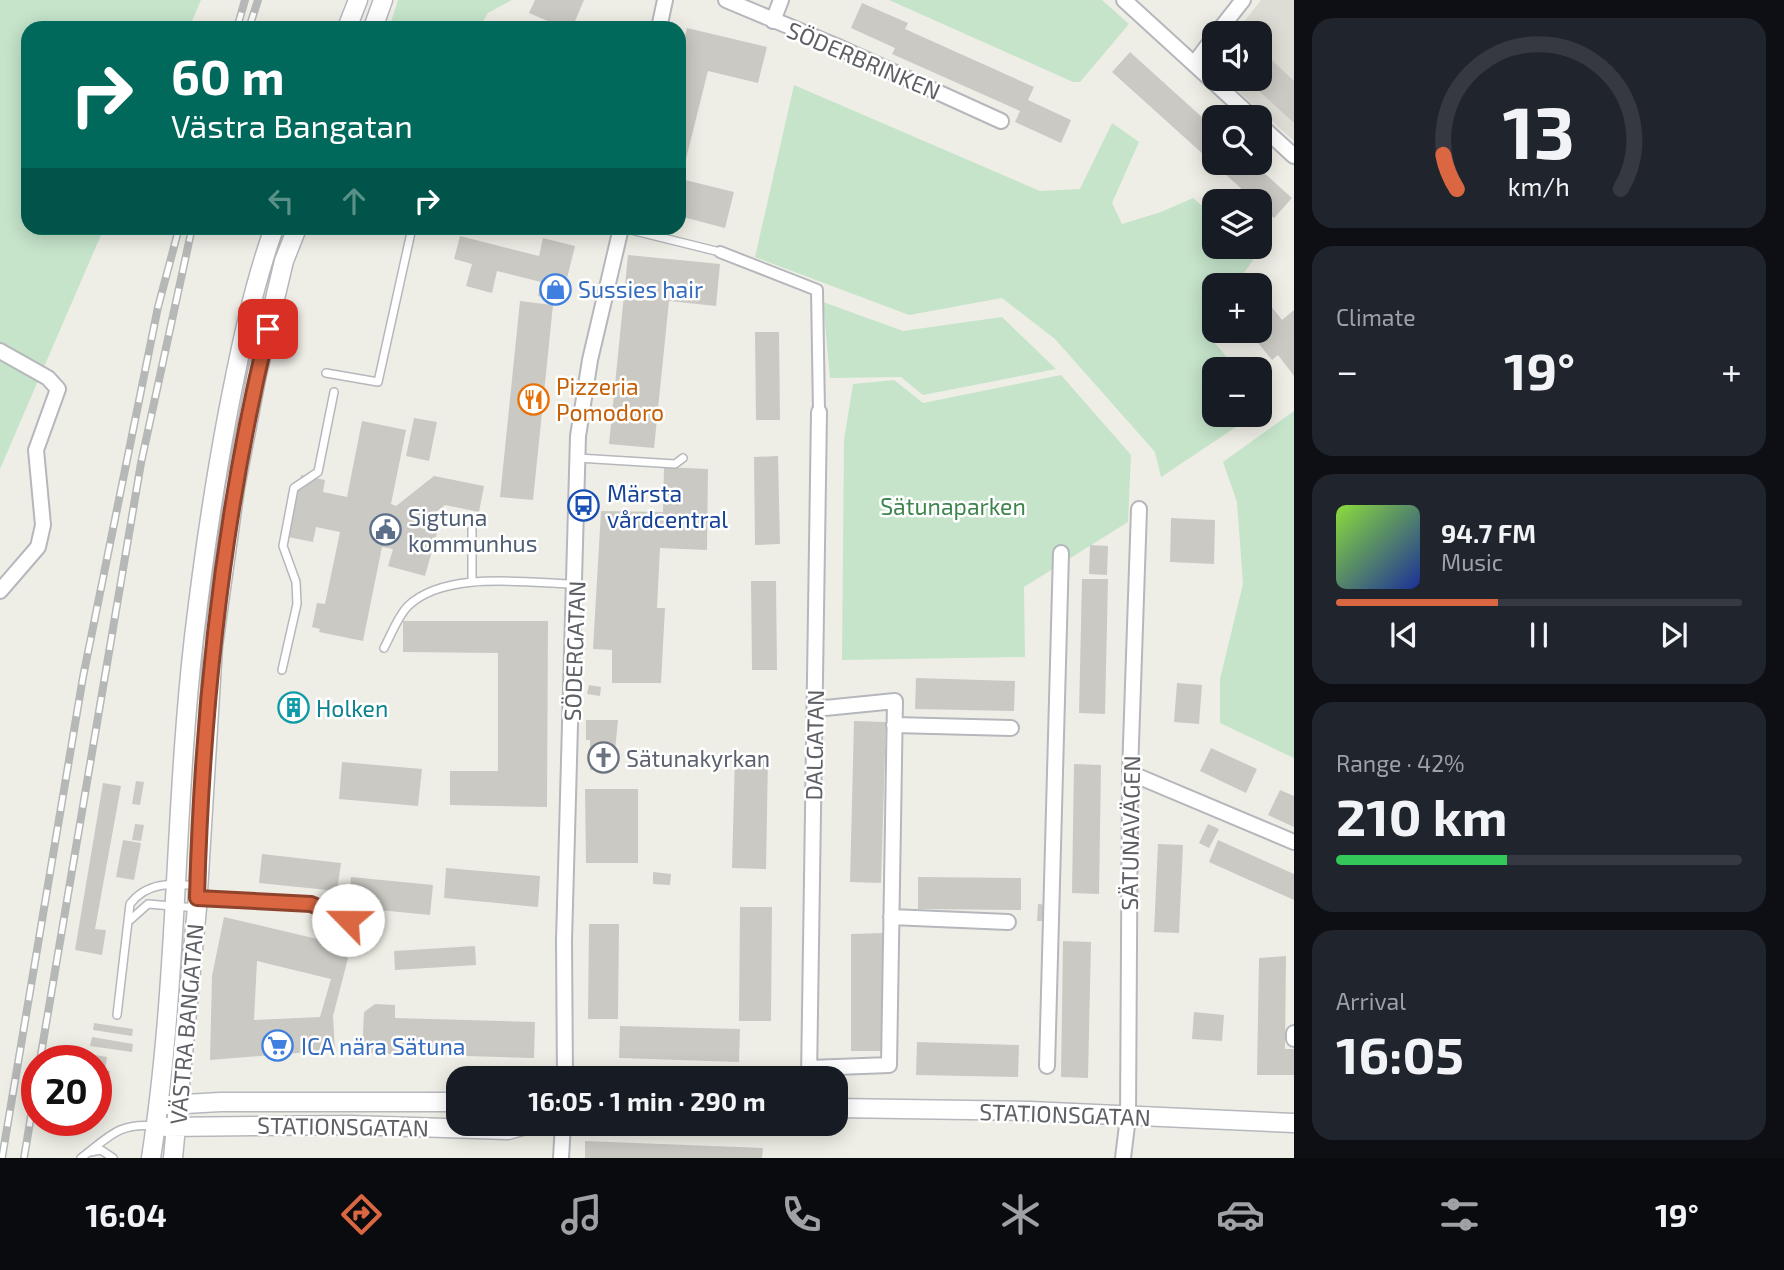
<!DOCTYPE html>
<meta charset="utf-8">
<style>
body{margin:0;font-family:"Exo 2",sans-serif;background:#20242c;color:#f1f3f6;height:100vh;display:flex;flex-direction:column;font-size:26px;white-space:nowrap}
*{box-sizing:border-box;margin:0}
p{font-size:23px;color:#9ea1a6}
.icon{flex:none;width:38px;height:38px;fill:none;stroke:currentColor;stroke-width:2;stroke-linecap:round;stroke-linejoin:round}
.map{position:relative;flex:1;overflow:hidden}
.panel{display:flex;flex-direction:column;gap:18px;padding:18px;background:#0d0f14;width:490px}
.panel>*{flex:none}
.top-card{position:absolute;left:21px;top:21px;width:665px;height:214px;border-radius:21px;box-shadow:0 4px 18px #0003;background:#00695c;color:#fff;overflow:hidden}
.tools{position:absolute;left:1202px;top:21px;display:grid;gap:14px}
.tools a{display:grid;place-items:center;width:70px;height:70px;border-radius:14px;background:#171b24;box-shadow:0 4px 18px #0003;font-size:35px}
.speed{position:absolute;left:21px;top:1045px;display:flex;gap:14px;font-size:35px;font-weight:700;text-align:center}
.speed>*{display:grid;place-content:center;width:91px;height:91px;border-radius:50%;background:#171b24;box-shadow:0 4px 18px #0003;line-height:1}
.speed .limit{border:10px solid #d22;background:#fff;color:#111}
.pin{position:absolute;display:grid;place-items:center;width:60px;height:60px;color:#fff;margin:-30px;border-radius:14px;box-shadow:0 4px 10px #0006}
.me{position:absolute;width:77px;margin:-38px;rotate:293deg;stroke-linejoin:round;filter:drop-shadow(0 0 5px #0008)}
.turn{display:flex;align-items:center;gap:24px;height:147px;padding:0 35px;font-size:32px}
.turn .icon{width:91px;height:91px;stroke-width:2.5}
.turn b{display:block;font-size:49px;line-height:60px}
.lanes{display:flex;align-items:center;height:66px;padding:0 35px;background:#0003;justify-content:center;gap:35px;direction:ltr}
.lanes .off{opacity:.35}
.big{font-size:52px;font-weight:700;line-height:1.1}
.panel .tile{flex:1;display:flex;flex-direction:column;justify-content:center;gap:10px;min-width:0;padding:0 24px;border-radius:21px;background:#20242c}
.panel .dial{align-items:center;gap:0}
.dial svg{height:182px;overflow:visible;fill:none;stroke:#363941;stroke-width:7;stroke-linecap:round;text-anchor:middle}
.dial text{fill:#f1f3f6;stroke:none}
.song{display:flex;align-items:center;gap:21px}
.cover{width:84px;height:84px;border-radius:10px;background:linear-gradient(135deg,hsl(90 70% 55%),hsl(230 70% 35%))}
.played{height:7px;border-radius:4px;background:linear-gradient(90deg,#da6741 40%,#363941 40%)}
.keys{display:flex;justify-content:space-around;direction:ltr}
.heat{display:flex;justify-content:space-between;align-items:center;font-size:38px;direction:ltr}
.charge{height:10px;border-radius:5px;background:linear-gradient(90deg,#34c759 42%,#363941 0)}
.trip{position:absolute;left:446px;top:1066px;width:402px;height:70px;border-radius:21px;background:#171b24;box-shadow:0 4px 18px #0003;font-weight:700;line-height:70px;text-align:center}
.tabs{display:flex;height:112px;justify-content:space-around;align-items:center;background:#090b0e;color:#9ea1a6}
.tabs .icon{width:49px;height:49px}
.tabs .on{color:#da6741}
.tabs b{font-size:32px;color:#f1f3f6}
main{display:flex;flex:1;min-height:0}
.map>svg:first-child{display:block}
</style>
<main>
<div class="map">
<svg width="1294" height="1158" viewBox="0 0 1294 1158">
<rect width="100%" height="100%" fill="#efeee6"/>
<path fill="#deddd5" d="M1261 0H1294V141L1225 79H1260V33H1235Z"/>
<path fill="#c5e4ca" d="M0 0H201L189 28H28V228H104L0 469Z
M398 0H512L488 13 479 28H389Z
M889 0H1102L1129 24 1080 82H1073Z
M794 85 1040 191 1080 189 1112 123 1139 142 1112 203 1122 224 1161 212 1193 198 1214 216V247H1253L1259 252 1235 285H1214V313L1203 329 1237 369H1214V415H1254L1161 477 1155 452 1055 339 1002 298 909 315 755 257Z
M823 302 903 331 1002 317 1056 369 923 395 901 377 830 378Z
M1061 375 1131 455 1128 522 1024 587 1025 657 842 660 844 440 853 384 894 380 923 403Z
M1294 411V758L1220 723V679L1243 584 1237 502 1223 462Z"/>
<path fill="#cac9c3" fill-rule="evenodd" d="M535 0H584L572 28H564L529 13Z
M862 3 908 23 905 29 1034 87 1028 100 1071 120 1061 143 1015 122 1020 111 892 54 895 48 851 28Z
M687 28 767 47 758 83 708 71 681 179 734 192 725 228 679 216V60Z
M1260 49 1294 81V123L1246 79H1260Z
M1130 52 1214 128V163H1253L1292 198 1274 218 1260 206V201H1255L1112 72Z
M460 236 539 256 543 238 575 246 561 302 538 296 541 282 497 271 492 293 466 286 472 264 454 259Z
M628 255 720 264 716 306 669 301 654 448 609 444Z
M1260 292 1282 320 1294 310V376L1278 355 1272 360 1254 338 1263 331 1260 326Z
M520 301 553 305 533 500 500 497Z
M755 332H779L780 420H756Z
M414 418 437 422 429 461 406 456Z
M362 421 406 430 391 504 396 506 434 476 484 486 479 512 445 505 421 524 438 529 425 576 388 566 393 549 382 547 363 641 319 632 320 629 312 627 317 603 325 604 340 532 316 527 313 542 288 537 301 475 325 480 323 492 347 497Z
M778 456 780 544 755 545 754 457Z
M664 467 708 469 707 550 660 548 657 608H665L661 683H612V650L593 649 601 511 663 512Z
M1171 518 1215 520 1214 564 1170 562Z
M1090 545 1108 546 1107 575 1089 574Z
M1082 579H1108L1105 714 1079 713Z
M751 581H776L777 670H752Z
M403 621H548L547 807 450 805V771H498V653L403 652Z
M916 678 1015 681 1014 711 915 709Z
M1177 683 1202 685 1199 724 1174 722Z
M589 685 601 687 600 696 587 694Z
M281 696 307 698 305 720 280 718Z
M586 720H618L613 771 590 770V740H586Z
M854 721 886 722 881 883 850 882Z
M1211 748 1257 769 1246 793 1200 771Z
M735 756 768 757 766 869 732 868Z
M342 762 422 769 418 806 339 799Z
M1074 764 1101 765 1099 894 1072 893Z
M136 781 144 782 140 805 132 804Z
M103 783 121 786 95 929 106 930 102 955 75 950Z
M585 789H638V863H586Z
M1280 790 1294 796V827L1268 815Z
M135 824 144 825 141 841 132 840Z
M1208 824 1219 829 1209 848 1199 843Z
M123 840 141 843 134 880 116 877Z
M1218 840 1294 874V900L1209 862Z
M1158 844 1183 845 1179 933 1154 932Z
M262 854 341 863 337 891 259 883Z
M446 868 540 876 538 907 444 898Z
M653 872 671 874 670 885 653 884Z
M351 877 433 885 430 915 348 907Z
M918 877 1021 878V910L918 909Z
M1038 904 1049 905V921H1037Z
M740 907H772L771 1021H739Z
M224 917 351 947 333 1016 335 1050 210 1060 212 976ZM257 961 331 979 320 1017 254 1020Z
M589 924H619L618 1019H588Z
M883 933V1051H851V934Z
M1063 941 1091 942 1088 1078 1061 1077Z
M475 946 476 965 395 970 394 951Z
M1286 956 1285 1049H1294V1075H1257L1259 958Z
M375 1004 395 1005V1018L535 1022 534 1058 362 1053 364 1012Z
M1194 1012 1224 1015 1222 1041 1192 1039Z
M94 1023 133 1029 132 1036 93 1030Z
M620 1026 740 1029 739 1062 619 1058Z
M92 1037 133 1044 132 1052 90 1046Z
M917 1042 1019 1045 1018 1077 916 1075Z
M77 1052 107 1057 105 1070 110 1071 107 1091 101 1090 98 1113 96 1060H75Z
M585 1141 763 1148 762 1158H585Z"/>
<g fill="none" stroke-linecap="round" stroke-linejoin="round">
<defs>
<path id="service" d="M623 228 720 252
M326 373 378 382 412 228
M578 458 675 464 683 458
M472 581V530
M384 648C391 635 398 616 408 606 445 570 527 583 575 584
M282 670 297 604 296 582 283 546 294 488 318 472 334 392
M198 898 311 904 348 920
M129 921 148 904 197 908
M117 1015 130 904C147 882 171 883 197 886
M90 1152 101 1150 113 1158
M81 1158C108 1138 118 1122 155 1126"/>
<path id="pedestrian" d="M720 252 817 290 819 412"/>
<path id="minor" d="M726 0 836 46 1001 121
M1124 0 1252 117
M773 21 781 0
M659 28 665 0
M1217 33 1243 0
M1194 64 1214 37
M1260 125 1294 156
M0 351 48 378 58 389 36 450 43 525 38 547 0 591
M894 725 1011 728
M1130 773 1294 842
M891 917 1008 922
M1294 1039V1033
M1047 1066 1061 553
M810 1068 889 1065 895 701 815 709
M565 1078 564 941 578 436 590 360 621 228
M809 1078 819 412
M561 1158 563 1124
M1123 1158 1128 1117 1130 773 1139 509"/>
<path id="tertiary" d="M347 28 358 0
M373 28 383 0
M168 1105 220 1102H458
M836 1108 1030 1111 1294 1123
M166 1127 350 1125 508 1130 529 1124
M151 1158C178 985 174 810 194 637 203 561 214 486 228 412 240 350 253 287 274 228
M173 1158 197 908 213 646 235 488 257 374 284 261 297 228"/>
</defs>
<use href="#service" stroke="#b6b7bc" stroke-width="10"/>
<use href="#pedestrian" stroke="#b6b7bc" stroke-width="14"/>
<use href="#minor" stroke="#b6b7bc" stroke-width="18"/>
<use href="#tertiary" stroke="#b6b7bc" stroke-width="21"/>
<use href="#service" stroke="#fff" stroke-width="7"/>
<use href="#pedestrian" stroke="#fff" stroke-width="10"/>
<use href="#minor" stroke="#fff" stroke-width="14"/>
<use href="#tertiary" stroke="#fff" stroke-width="18"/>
<defs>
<path id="rail" d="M237 28 245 0
M249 28 258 0
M40 1060 141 463 192 228
M2 1158 83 677 158 307 179 228
M24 1158 37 1080"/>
</defs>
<use href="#rail" stroke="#b6b7b7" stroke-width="8"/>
<use href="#rail" stroke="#fff" stroke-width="5" stroke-dasharray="16" stroke-linecap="butt"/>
</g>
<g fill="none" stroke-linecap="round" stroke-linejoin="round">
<defs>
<path id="route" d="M268 329C223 515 202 707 197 898L311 904 348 920"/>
</defs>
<use href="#route" stroke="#8e432a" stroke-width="18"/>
<use href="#route" stroke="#da6741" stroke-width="12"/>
</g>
<defs>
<symbol id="shop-ring" viewBox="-11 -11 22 22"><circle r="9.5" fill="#fff" stroke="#3f7fe0" stroke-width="1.5"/><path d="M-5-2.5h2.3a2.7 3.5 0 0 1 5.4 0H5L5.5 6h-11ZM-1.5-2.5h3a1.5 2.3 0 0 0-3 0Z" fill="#3f7fe0"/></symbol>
<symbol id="restaurant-ring" viewBox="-11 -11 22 22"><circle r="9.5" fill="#fff" stroke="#e8710a" stroke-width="1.5"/><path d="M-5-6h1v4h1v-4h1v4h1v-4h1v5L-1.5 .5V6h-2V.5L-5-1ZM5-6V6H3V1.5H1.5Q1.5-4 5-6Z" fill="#e8710a"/></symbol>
<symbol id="bus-ring" viewBox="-11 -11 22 22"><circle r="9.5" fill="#fff" stroke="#1a4fb4" stroke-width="1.5"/><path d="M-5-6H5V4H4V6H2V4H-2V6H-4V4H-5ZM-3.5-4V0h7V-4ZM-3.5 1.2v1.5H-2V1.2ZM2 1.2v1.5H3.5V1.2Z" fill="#1a4fb4"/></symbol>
<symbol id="civic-ring" viewBox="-11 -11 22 22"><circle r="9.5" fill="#fff" stroke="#5c6f8a" stroke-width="1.5"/><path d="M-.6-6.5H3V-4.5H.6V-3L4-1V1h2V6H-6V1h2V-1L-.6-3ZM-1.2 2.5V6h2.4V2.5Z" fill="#5c6f8a"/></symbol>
<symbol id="building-ring" viewBox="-11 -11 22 22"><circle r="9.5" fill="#fff" stroke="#0f9aa8" stroke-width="1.5"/><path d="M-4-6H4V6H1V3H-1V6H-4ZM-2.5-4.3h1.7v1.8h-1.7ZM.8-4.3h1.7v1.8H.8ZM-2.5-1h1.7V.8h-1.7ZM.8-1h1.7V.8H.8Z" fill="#0f9aa8"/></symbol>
<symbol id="church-ring" viewBox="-11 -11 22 22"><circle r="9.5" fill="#fff" stroke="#6b7280" stroke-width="1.5"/><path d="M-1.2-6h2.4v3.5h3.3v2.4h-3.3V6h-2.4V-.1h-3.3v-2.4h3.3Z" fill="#6b7280"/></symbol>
<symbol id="supermarket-ring" viewBox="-11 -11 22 22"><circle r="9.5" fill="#fff" stroke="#3f7fe0" stroke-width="1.5"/><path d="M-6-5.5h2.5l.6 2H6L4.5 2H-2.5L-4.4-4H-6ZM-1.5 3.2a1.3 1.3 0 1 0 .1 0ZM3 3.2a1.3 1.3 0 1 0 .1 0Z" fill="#3f7fe0"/></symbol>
</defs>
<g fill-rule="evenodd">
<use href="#shop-ring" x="538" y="272" width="35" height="35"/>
<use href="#restaurant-ring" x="516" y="382" width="35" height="35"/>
<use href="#bus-ring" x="566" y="488" width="35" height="35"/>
<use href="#civic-ring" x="368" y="512" width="35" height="35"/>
<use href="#building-ring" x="276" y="690" width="35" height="35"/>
<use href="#church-ring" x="586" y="740" width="35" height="35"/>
<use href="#supermarket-ring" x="260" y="1028" width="35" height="35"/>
</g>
<g text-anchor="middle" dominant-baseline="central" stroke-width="5" stroke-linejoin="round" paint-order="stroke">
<g font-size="23" fill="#5e6065" stroke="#fff">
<text transform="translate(864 60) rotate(23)">SÖDERBRINKEN</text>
<text transform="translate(574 651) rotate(-88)">SÖDERGATAN</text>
<text transform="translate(814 745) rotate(-89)">DALGATAN</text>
<text transform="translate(1130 833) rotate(-89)">SÄTUNAVÄGEN</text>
<text transform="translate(186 1024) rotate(-85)">VÄSTRA BANGATAN</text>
<text transform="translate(1065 1114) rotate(2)">STATIONSGATAN</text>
<text transform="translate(343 1126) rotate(1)">STATIONSGATAN</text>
</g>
<g font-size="23" fill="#366cbe" stroke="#fff" text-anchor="start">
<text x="578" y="289">Sussies hair</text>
<text x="301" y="1046">ICA nära Sätuna</text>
</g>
<g font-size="23" fill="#c56008" stroke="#fff" text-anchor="start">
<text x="556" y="386">Pizzeria<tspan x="556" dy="26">Pomodoro</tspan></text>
</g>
<g font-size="23" fill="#164399" stroke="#fff" text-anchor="start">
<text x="607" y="493">Märsta<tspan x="607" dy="26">vårdcentral</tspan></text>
</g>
<g font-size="23" fill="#3e844d" stroke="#fff">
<text x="953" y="506">Sätunaparken</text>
</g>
<g font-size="23" fill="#4e5e75" stroke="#fff" text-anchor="start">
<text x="408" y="517">Sigtuna<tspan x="408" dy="26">kommunhus</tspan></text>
</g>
<g font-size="23" fill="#0d838f" stroke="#fff" text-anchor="start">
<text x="316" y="708">Holken</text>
</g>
<g font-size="23" fill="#5b616d" stroke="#fff" text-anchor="start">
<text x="626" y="758">Sätunakyrkan</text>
</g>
</g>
</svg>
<div class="tools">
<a><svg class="icon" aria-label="sound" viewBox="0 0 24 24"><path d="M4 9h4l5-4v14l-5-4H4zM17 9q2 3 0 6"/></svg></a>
<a><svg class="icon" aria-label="search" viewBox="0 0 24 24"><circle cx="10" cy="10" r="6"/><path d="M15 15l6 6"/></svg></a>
<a><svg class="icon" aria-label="layers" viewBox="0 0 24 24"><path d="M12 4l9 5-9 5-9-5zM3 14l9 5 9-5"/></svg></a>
<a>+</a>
<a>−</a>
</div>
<div class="speed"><div class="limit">20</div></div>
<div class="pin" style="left:268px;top:329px;background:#d93025"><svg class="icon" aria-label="arrive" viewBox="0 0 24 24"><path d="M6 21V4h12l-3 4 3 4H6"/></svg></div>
<svg class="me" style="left:348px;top:920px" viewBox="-20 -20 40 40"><circle r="19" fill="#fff"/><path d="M0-13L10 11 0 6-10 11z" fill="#da6741"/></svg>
<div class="trip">16:05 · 1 min · 290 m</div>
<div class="top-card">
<div class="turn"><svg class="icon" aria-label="right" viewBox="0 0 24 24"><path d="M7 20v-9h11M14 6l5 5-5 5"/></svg><div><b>60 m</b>Västra Bangatan</div></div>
<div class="lanes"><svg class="icon off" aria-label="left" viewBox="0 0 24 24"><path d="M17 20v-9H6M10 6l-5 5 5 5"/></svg><svg class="icon off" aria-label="ahead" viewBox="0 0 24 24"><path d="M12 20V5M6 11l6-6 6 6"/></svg><svg class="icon" aria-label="right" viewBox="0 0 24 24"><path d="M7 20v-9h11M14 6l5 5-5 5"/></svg></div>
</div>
</div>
<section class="panel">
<div class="tile dial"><svg viewBox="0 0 100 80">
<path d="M14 69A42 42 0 1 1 86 69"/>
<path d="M14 69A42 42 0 0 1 8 54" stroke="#da6741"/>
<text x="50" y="56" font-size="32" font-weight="700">13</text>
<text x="50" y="72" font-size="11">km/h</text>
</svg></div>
<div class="tile"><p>Climate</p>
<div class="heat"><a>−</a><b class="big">19°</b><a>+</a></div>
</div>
<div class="tile">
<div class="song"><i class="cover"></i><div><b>94.7 FM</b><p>Music</p></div></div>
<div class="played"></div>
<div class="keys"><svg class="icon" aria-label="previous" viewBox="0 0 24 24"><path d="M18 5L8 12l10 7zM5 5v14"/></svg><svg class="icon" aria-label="pause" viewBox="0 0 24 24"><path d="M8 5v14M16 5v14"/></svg><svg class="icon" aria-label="next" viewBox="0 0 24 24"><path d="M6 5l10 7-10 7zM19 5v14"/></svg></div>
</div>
<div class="tile"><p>Range · 42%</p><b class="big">210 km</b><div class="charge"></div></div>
<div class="tile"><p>Arrival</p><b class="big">16:05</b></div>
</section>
</main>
<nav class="tabs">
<b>16:04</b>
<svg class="icon on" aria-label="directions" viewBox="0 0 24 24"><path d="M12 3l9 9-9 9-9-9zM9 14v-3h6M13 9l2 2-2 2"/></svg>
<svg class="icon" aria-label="music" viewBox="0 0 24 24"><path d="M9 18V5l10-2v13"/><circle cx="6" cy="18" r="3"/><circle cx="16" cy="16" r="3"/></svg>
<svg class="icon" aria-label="phone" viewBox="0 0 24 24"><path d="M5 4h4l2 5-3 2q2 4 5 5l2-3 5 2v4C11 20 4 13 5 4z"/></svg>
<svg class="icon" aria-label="climate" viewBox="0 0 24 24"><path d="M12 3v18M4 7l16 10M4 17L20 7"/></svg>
<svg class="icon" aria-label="car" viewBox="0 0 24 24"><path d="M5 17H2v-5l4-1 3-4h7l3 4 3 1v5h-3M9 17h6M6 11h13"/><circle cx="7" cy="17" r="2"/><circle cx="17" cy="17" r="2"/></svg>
<svg class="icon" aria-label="filters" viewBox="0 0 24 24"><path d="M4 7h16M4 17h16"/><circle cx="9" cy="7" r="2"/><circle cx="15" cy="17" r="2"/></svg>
<b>19°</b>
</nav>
